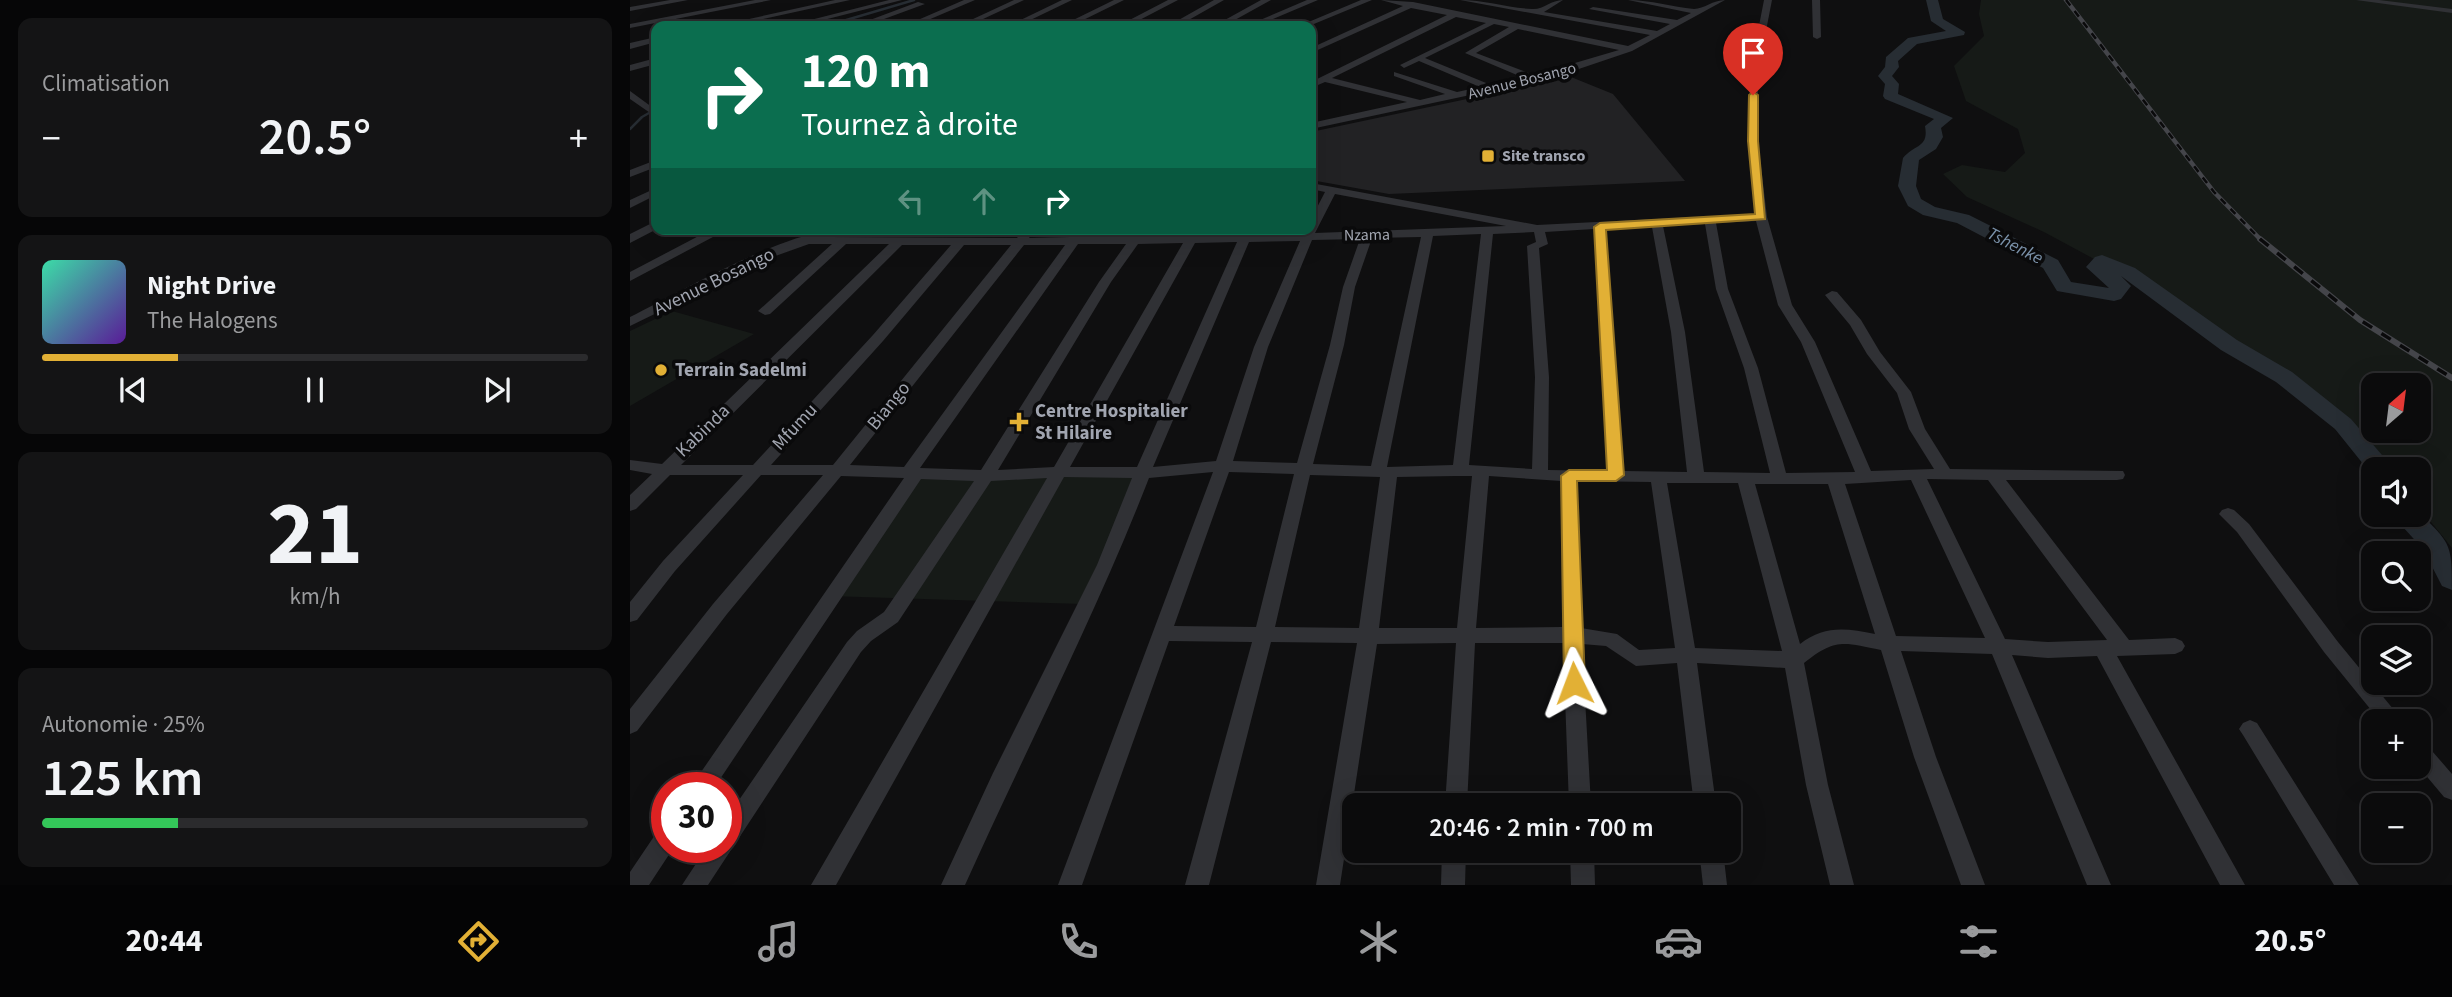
<!DOCTYPE html>
<html lang="fr">
<meta charset="utf-8">
<style>
body{margin:0;font-family:"Source Sans 3",sans-serif;background:#141415;color:#f1f3f6;height:100vh;display:flex;flex-direction:column;font-size:26px;white-space:nowrap}
*{box-sizing:border-box;margin:0}
p{font-size:23px;color:#9a9b9d}
.icon{flex:none;width:38px;height:38px;fill:none;stroke:currentColor;stroke-width:2;stroke-linecap:round;stroke-linejoin:round}
.map{position:relative;flex:1;overflow:hidden}
.details{display:flex;flex-direction:column;gap:18px;padding:18px;background:#060607;width:630px}
.details>*{flex:none}
.guide{position:absolute;left:21px;top:21px;width:665px;height:214px;border-radius:14px;box-shadow:0 7px 28px #0002,0 0 0 2px #2b2b2d;background:#0b6e4f;color:#fff;overflow:hidden}
.needle{width:46px;rotate:28deg}
.controls{position:absolute;left:1731px;top:373px;display:grid;gap:14px}
.controls a{display:grid;place-items:center;width:70px;height:70px;border-radius:14px;background:#0b0b0c;box-shadow:0 7px 28px #0002,0 0 0 2px #2b2b2d;font-size:35px}
.speed{position:absolute;left:21px;top:772px;display:flex;gap:14px;font-size:35px;font-weight:700;text-align:center}
.speed>*{display:grid;place-content:center;width:91px;height:91px;border-radius:50%;background:#0b0b0c;box-shadow:0 7px 28px #0002,0 0 0 2px #2b2b2d;line-height:1}
.speed .limit{border:10px solid #d22;background:#fff;color:#111}
.pin{position:absolute;display:grid;place-items:center;width:60px;height:60px;color:#fff;margin:-72px -30px;border-radius:50% 50% 50% 0;rotate:-45deg;box-shadow:0 0 7px #0007}
.pin .icon{rotate:45deg}
.me{position:absolute;width:77px;margin:-38px;rotate:357deg;stroke-linejoin:round;filter:drop-shadow(0 0 5px #0008)}
.turn{display:flex;align-items:center;gap:24px;height:147px;padding:0 35px;font-size:32px}
.turn .icon{width:91px;height:91px;stroke-width:2.5}
.turn b{display:block;font-size:49px;line-height:60px}
.lanes{display:flex;align-items:center;height:66px;padding:0 35px;background:#0003;justify-content:center;gap:35px;direction:ltr}
.lanes .off{opacity:.35}
.big{font-size:52px;font-weight:600;line-height:1.1}
.details .widget{flex:1;display:flex;flex-direction:column;justify-content:center;gap:10px;min-width:0;padding:0 24px;border-radius:14px;background:#141415}
.details .dial{align-items:center;gap:0}
.dial b{font-size:91px;line-height:1}
.song{display:flex;align-items:center;gap:21px}
.cover{width:84px;height:84px;border-radius:10px;background:linear-gradient(135deg,hsl(160 70% 55%),hsl(270 70% 35%))}
.played{height:7px;border-radius:4px;background:linear-gradient(90deg,#e2b035 25%,#2b2b2d 25%)}
.keys{display:flex;justify-content:space-around;direction:ltr}
.heat{display:flex;justify-content:space-between;align-items:center;font-size:38px;direction:ltr}
.charge{height:10px;border-radius:5px;background:linear-gradient(90deg,#34c759 25%,#2b2b2d 0)}
.trip{position:absolute;left:712px;top:793px;width:399px;height:70px;border-radius:14px;background:#0b0b0c;box-shadow:0 7px 28px #0002,0 0 0 2px #2b2b2d;font-weight:600;line-height:70px;text-align:center}
.dock{display:flex;height:112px;justify-content:space-around;align-items:center;background:#040405;color:#9a9b9d}
.dock .icon{width:49px;height:49px}
.dock .active{color:#e2b035}
.dock b{font-size:32px;color:#f1f3f6}
main{display:flex;flex:1;min-height:0}
.map>svg:first-child{display:block}
</style>
<main>
<section class="details">
<div class="widget"><p>Climatisation</p>
<div class="heat"><a>−</a><b class="big">20.5°</b><a>+</a></div>
</div>
<div class="widget">
<div class="song"><i class="cover"></i><div><b>Night Drive</b><p>The Halogens</p></div></div>
<div class="played"></div>
<div class="keys"><svg class="icon" aria-label="previous" viewBox="0 0 24 24"><path d="M18 5L8 12l10 7zM5 5v14"/></svg><svg class="icon" aria-label="pause" viewBox="0 0 24 24"><path d="M8 5v14M16 5v14"/></svg><svg class="icon" aria-label="next" viewBox="0 0 24 24"><path d="M6 5l10 7-10 7zM19 5v14"/></svg></div>
</div>
<div class="widget dial"><b>21</b><p>km/h</p></div>
<div class="widget"><p>Autonomie · 25%</p><b class="big">125 km</b><div class="charge"></div></div>
</section>
<div class="map">
<svg width="1822" height="885" viewBox="0 0 1822 885">
<rect width="100%" height="100%" fill="#0f0f10"/>
<path fill="#161a17" fill-rule="evenodd" d="M1351 0H1822V548L1789 507 1788 469H1757L1578 327 1479 267 1414 232 1337 197 1313 174 1332 165 1375 172 1395 153 1388 129 1336 101 1324 66 1354 36 1349 14ZM1743 385H1788V430H1743Z
M42 311 124 334 0 406V331Z
M287 470 508 477 453 604 199 596Z"/>
<g fill="none" stroke-linecap="round" stroke-linejoin="round">
<path stroke="#272d33" stroke-width="2.5" d="M196 26 284 0
M0 129 12 117 26 109"/>
<path fill="#272d33" fill-rule="evenodd" d="M1296 0H1308L1313 19 1335 32 1334 35 1287 44 1268 61 1269 67 1262 76 1269 84 1268 94 1323 118 1311 128 1313 137 1306 149 1289 160 1286 186 1291 199 1305 207 1339 215 1428 260 1441 282 1479 288 1456 267 1465 257 1472 255 1505 268 1607 340 1662 372 1721 419 1764 469H1743L1742 475 1705 429 1646 382 1591 350 1491 276 1501 286 1491 299 1484 301 1427 291 1413 268 1327 223 1293 215 1278 206 1268 186 1273 158C1285 144 1299 148 1295 126L1304 119 1255 99 1253 96 1255 84 1248 76 1255 67 1256 57 1278 38 1316 31 1301 21Z
M1788 512C1821 543 1822 544 1822 590L1812 586 1793 549 1761 514H1788Z"/>
</g>
<path fill="#222224" d="M941 77 983 94 1055 181 759 194 681 180V132Z"/>
<g fill="none" stroke-linecap="round" stroke-linejoin="round">
<path fill="#303135" fill-rule="evenodd" d="M40 0H58L0 11V7Z
M125 0H141L0 28V24Z
M205 0H220L101 26H87Z
M259 0H272L170 26H157Z
M334 0H345L284 26H274Z
M384 0H394L338 26H328Z
M432 0H442L388 26H378Z
M484 0H494L441 26H431Z
M538 0H548L498 26H488Z
M584 0H594L548 26H538Z
M631 0H641L594 26H584Z
M677 0H688L626 26H616Z
M731 0H742L679 26H669Z
M751 0 783 2 998 46 1020 35 830 0C855 0 878 8 902 9 913 10 921 0 933 0L914 12 1027 31 1040 24 959 9 963 7 1047 20 1061 13 998 0C1021 0 1042 7 1064 9 1074 9 1083 0 1095 0L1002 51 931 75 863 92 859 91 681 129V123L777 102 695 82 681 88V82L817 15 781 8 681 53V48L773 6ZM826 17 856 23 770 65 774 68 789 61 850 87 827 92 764 72V76L815 94 790 100 702 78ZM864 24 879 27 835 53 894 78 861 85 795 58ZM888 29 989 50 904 75 846 53Z
M1134 0H1142L1128 72V141L1137 217 1162 305 1185 342 1241 471 1304 469 1279 429 1267 393 1237 354 1220 325 1195 295 1202 291 1207 292 1231 320 1250 352 1281 392 1295 429 1320 469 1493 471 1495 475 1493 479 1487 480H1376L1499 640 1545 638 1552 641 1555 646 1552 651 1545 654 1487 656 1615 885H1590L1467 656 1418 658 1382 655 1481 885H1457L1362 654 1271 651 1306 757 1355 885H1331L1284 757 1251 650C1213 642 1205 638 1174 663L1198 785 1224 885H1200L1176 785 1155 668 1067 663 1086 805H1064L1047 663 1006 666 976 646 952 644 961 805H939L933 643H845L837 805H815L826 643 747 644 710 885H686L727 643 641 642 579 885H555L622 642 539 641 452 885H428L583 472 519 478C465 617 396 749 335 885H311L363 773 467 565 502 478 434 477 206 885H181L417 478 361 481 268 622 241 641 231 652 78 885H52L77 847H96V819L217 642 227 631 254 612 344 481 291 479 84 788H60L274 478 211 476 97 614 7 731 0 734V709L83 604 193 475H131L45 571 7 620 0 622V602L33 561 113 475H40L6 509 0 511V495L22 474 0 470V460L32 464 259 244H216L140 314 135 315 128 311 202 244H179L137 259 0 326V317C55 290 157 229 215 229L199 237 387 238 394 229H406L399 238 440 237 449 230 455 234 453 237H501L506 229H516L513 237 557 236 561 229H571L569 236 611 235 616 232 621 235 673 233 676 229H681V219L695 192 681 189V183L907 225 1125 214 1118 141 1120 72ZM705 194 876 226 685 233ZM1126 221 1148 305 1171 342 1225 472 1156 473 1128 368 1098 289 1086 223ZM1075 224 1086 289 1114 368 1140 473 1074 472 1055 332 1033 226ZM1022 227 1041 332 1057 472 994 471 976 229ZM964 229 978 471 918 470 919 377 909 248 918 244 915 232ZM904 232 906 242 897 246 905 377 902 469 839 465 863 234ZM851 234 823 465 757 467 803 236ZM791 237 741 466 683 464 714 345 725 287 742 238ZM730 239 713 287 700 345 667 463 603 461 638 347 682 240ZM670 241 624 347 586 461 523 467 619 242ZM607 242 507 467H440L565 243ZM553 243 424 467 368 470 481 282 508 244ZM448 244H496L469 282 351 470 290 468ZM272 245H321L243 335 123 465H51ZM334 245H381L203 465H141L253 341ZM394 245H435L274 467 220 465ZM599 472 664 474 626 627 544 626ZM680 475 750 477 729 628 645 627ZM825 476H842L827 628H749L767 477ZM859 476 931 481 932 627 846 628ZM1297 479 1358 480 1477 640 1418 642 1375 639ZM1281 480 1355 638 1266 636 1215 484ZM947 481 1021 482 1045 648 1009 650 987 634 951 628ZM1037 483H1108L1152 651 1065 648ZM1125 484H1198L1245 634C1216 628 1194 625 1170 644Z
M1182 0H1190L1191 37 1187 39 1183 37Z
M1726 0H1749L1822 9V13Z
M288 2 295 4 235 26H224Z
M26 37V42L0 49V43Z
M26 58V64L0 71V65Z
M0 91 26 110V117L0 99Z
M26 160V167L0 177V170Z
M26 188V195L0 208V200Z
M26 221 27 229 0 243V234Z
M82 229H98L0 281V272Z
M1598 508 1604 510 1619 524 1708 642 1773 721H1750L1694 652 1607 532 1589 514 1592 510Z
M1620 720 1627 723 1729 885H1704L1613 735 1609 729 1613 723Z
M1788 742 1796 744 1822 774V800L1814 797 1788 766Z
M37 826V847H44L19 885H0V872L29 829Z
M812 850H836L835 885H811Z
M940 850H964L965 885H941Z
M1069 850H1093L1097 885H1073Z"/>
<defs>
<path id="rail-far1" d="M1436 0 1584 192 1632 241"/>
<path id="rail" d="M1630 239 1730 320 1822 378"/>
</defs>
<use href="#rail-far1" stroke="#44454a" stroke-width="4.5"/>
<use href="#rail" stroke="#44454a" stroke-width="6"/>
<use href="#rail-far1" stroke="#0a0a0b" stroke-width="2.5" stroke-dasharray="7" stroke-linecap="butt"/>
<use href="#rail" stroke="#0a0a0b" stroke-width="3.5" stroke-dasharray="11" stroke-linecap="butt"/>
</g>
<path fill="#e2b035" stroke="#937222" stroke-width="2" d="M1123 92 1128 95V141L1135 219 976 230 994 475 986 481H947L955 683 952 689 944 692 937 689 934 683 931 476 939 470H977L964 227 970 223 1125 214 1118 141 1119 95Z"/>
<g fill="#e2b035" stroke="#0a0a0b" stroke-width="2.5">
<rect x="851" y="149" width="14" height="14" rx="3.5"/>
<circle cx="31" cy="370" r="7"/>
<path d="M385.5 411.5h7v7h7v7h-7v7h-7v-7h-7v-7h7z"/>
</g>
<g text-anchor="middle" dominant-baseline="central" stroke-width="7" stroke-linejoin="round" paint-order="stroke">
<g font-size="16" fill="#a1a5b0" stroke="#0a0a0b">
<text transform="translate(892 81) rotate(-14)">Avenue Bosango</text>
<text transform="translate(737 235) rotate(-1)">Nzama</text>
</g>
<g font-size="16" font-weight="bold" fill="#a1a5b0" stroke="#0a0a0b" text-anchor="start">
<text x="872" y="156">Site transco</text>
</g>
<g font-size="18" font-style="italic" fill="#7a91a9" stroke="#0a0a0b">
<text transform="translate(1385 246) rotate(27)">Tshenke</text>
</g>
<g font-size="19" fill="#a1a5b0" stroke="#0a0a0b">
<text transform="translate(84 282) rotate(-26)">Avenue Bosango</text>
<text transform="translate(259 406) rotate(-51)">Biango</text>
<text transform="translate(165 427) rotate(-47)">Mfumu</text>
<text transform="translate(73 431) rotate(-44)">Kabinda</text>
</g>
<g font-size="19" font-weight="bold" fill="#a1a5b0" stroke="#0a0a0b" text-anchor="start">
<text x="45" y="370">Terrain Sadelmi</text>
<text x="405" y="411">Centre Hospitalier<tspan x="405" dy="22">St Hilaire</tspan></text>
</g>
</g>
</svg>
<div class="controls">
<a><svg class="needle" viewBox="-14 -14 28 28"><path d="M0-13l5 13h-10z" fill="#e53935"/><path d="M0 13l5-13h-10z" fill="#9a9b9d"/></svg></a>
<a><svg class="icon" aria-label="sound" viewBox="0 0 24 24"><path d="M4 9h4l5-4v14l-5-4H4zM17 9q2 3 0 6"/></svg></a>
<a><svg class="icon" aria-label="search" viewBox="0 0 24 24"><circle cx="10" cy="10" r="6"/><path d="M15 15l6 6"/></svg></a>
<a><svg class="icon" aria-label="layers" viewBox="0 0 24 24"><path d="M12 4l9 5-9 5-9-5zM3 14l9 5 9-5"/></svg></a>
<a>+</a>
<a>−</a>
</div>
<div class="speed"><div class="limit">30</div></div>
<div class="pin" style="left:1123px;top:95px;background:#d93025"><svg class="icon" aria-label="arrive" viewBox="0 0 24 24"><path d="M6 21V4h12l-3 4 3 4H6"/></svg></div>
<svg class="me" style="left:944px;top:683px" viewBox="-20 -20 40 40"><path d="M0-17L14 15 0 8-14 15z" fill="#e2b035" stroke="#fff" stroke-width="4"/></svg>
<div class="trip">20:46 · 2 min · 700 m</div>
<div class="guide">
<div class="turn"><svg class="icon" aria-label="right" viewBox="0 0 24 24"><path d="M7 20v-9h11M14 6l5 5-5 5"/></svg><div><b>120 m</b>Tournez à droite</div></div>
<div class="lanes"><svg class="icon off" aria-label="left" viewBox="0 0 24 24"><path d="M17 20v-9H6M10 6l-5 5 5 5"/></svg><svg class="icon off" aria-label="ahead" viewBox="0 0 24 24"><path d="M12 20V5M6 11l6-6 6 6"/></svg><svg class="icon" aria-label="right" viewBox="0 0 24 24"><path d="M7 20v-9h11M14 6l5 5-5 5"/></svg></div>
</div>
</div>
</main>
<nav class="dock">
<b>20:44</b>
<svg class="icon active" aria-label="directions" viewBox="0 0 24 24"><path d="M12 3l9 9-9 9-9-9zM9 14v-3h6M13 9l2 2-2 2"/></svg>
<svg class="icon" aria-label="music" viewBox="0 0 24 24"><path d="M9 18V5l10-2v13"/><circle cx="6" cy="18" r="3"/><circle cx="16" cy="16" r="3"/></svg>
<svg class="icon" aria-label="phone" viewBox="0 0 24 24"><path d="M5 4h4l2 5-3 2q2 4 5 5l2-3 5 2v4C11 20 4 13 5 4z"/></svg>
<svg class="icon" aria-label="climate" viewBox="0 0 24 24"><path d="M12 3v18M4 7l16 10M4 17L20 7"/></svg>
<svg class="icon" aria-label="car" viewBox="0 0 24 24"><path d="M5 17H2v-5l4-1 3-4h7l3 4 3 1v5h-3M9 17h6M6 11h13"/><circle cx="7" cy="17" r="2"/><circle cx="17" cy="17" r="2"/></svg>
<svg class="icon" aria-label="filters" viewBox="0 0 24 24"><path d="M4 7h16M4 17h16"/><circle cx="9" cy="7" r="2"/><circle cx="15" cy="17" r="2"/></svg>
<b>20.5°</b>
</nav>
